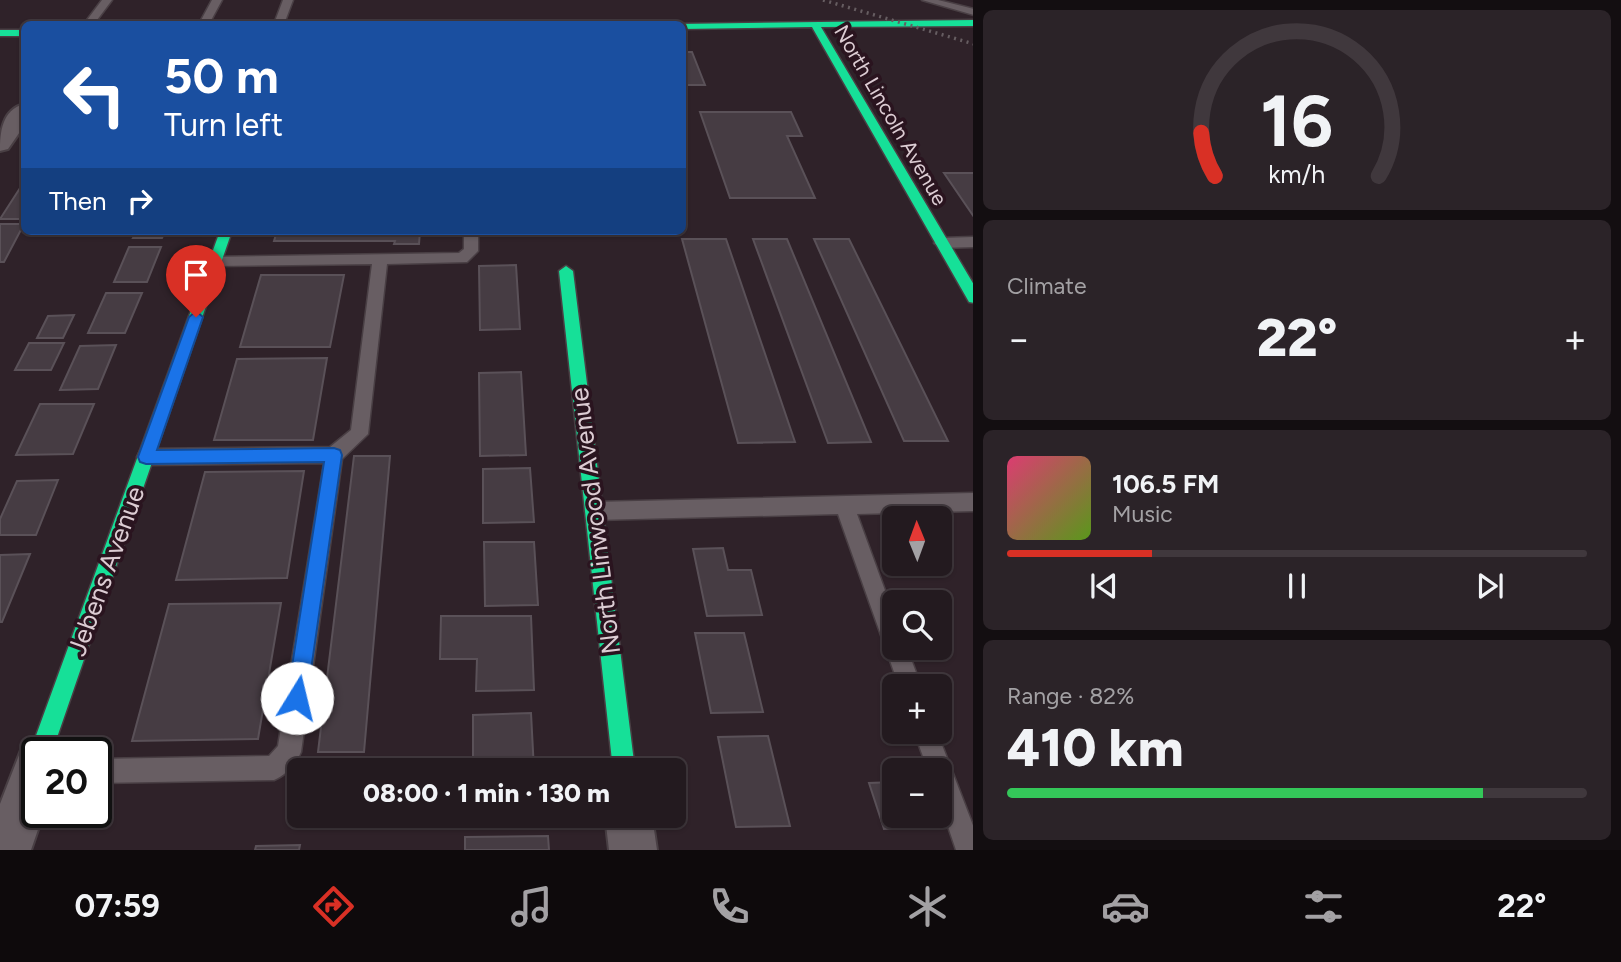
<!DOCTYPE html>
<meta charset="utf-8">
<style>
body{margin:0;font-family:Figtree,sans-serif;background:#2b2328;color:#f1f3f6;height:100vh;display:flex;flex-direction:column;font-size:26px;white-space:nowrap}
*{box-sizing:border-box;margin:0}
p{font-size:23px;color:#a3a1a4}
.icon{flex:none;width:38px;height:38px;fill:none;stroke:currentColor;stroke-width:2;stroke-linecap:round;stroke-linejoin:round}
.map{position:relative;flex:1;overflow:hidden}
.panel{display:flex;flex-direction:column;gap:10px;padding:10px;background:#130e11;width:648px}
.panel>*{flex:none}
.guide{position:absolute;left:21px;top:21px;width:665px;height:214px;border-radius:10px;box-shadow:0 2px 5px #0004,0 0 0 2px #40383d;background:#1a4fa0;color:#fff;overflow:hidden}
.needle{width:46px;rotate:359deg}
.buttons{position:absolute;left:882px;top:506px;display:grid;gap:14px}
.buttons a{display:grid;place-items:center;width:70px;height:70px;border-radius:10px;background:#231a1f;box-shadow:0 2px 5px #0004,0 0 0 2px #40383d;font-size:35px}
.speed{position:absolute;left:21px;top:737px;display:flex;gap:14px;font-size:35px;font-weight:700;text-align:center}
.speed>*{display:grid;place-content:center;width:91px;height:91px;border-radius:50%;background:#231a1f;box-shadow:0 2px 5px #0004,0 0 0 2px #40383d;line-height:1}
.speed .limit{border:4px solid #111;border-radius:10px;background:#fff;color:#111}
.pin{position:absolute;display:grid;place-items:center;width:60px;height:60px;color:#fff;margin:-72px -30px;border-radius:50% 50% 50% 0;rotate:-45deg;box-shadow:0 0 7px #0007}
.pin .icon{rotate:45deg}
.me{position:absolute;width:77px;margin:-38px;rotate:9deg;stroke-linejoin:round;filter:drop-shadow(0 0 5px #0008)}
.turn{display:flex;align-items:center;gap:24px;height:147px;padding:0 28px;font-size:32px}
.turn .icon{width:91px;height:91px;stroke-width:2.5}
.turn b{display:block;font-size:49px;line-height:60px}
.then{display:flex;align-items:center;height:66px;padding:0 28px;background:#0003;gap:14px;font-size:26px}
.big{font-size:52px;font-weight:800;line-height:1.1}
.panel .tile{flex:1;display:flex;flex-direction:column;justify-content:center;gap:10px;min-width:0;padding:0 24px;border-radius:10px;background:#2b2328}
.panel .dial{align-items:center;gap:0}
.dial svg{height:182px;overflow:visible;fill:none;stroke:#40383d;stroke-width:7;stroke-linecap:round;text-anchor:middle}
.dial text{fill:#f1f3f6;stroke:none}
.song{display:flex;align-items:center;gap:21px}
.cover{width:84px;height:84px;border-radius:10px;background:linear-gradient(135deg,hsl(340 70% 55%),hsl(90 70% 35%))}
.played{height:7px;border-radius:4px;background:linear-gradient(90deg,#d93025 25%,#40383d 25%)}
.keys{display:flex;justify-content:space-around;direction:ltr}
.heat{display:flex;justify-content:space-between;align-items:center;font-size:38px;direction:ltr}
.charge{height:10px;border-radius:5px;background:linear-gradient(90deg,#34c759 82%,#40383d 0)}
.trip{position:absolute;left:287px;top:758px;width:399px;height:70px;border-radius:10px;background:#231a1f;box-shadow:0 2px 5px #0004,0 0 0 2px #40383d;font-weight:800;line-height:70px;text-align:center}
.tab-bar{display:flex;height:112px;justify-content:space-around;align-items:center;background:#0e0a0c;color:#a3a1a4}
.tab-bar .icon{width:49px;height:49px}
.tab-bar .on{color:#d93025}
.tab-bar b{font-size:32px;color:#f1f3f6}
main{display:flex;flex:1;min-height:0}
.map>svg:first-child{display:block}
</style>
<main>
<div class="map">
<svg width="974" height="850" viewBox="0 0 974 850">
<rect width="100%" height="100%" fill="#2f2229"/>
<path fill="#463c43" stroke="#5a5158" stroke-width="2" d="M682 52H692L705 85H682Z
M700 112H791L802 136H787L815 198H730Z
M944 173H974V217Z
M22 185H24V219H0Z
M0 224H24L4 262H0Z
M137 231H165L162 238H133Z
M277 231H420L419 244H394L395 241H274Z
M682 239H726L795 442 738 443Z
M753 239H787L871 442 828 443Z
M814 239H849L948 441H904Z
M129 247H161L147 282H114Z
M516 265 520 329 480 330 479 266Z
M261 275H344L330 347H240Z
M106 293H142L125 333H88Z
M74 315 63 338H37L48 316Z
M29 343H64L51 370H15Z
M116 345 98 389 60 390 80 346Z
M327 358 313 440H214L237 359Z
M521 372 526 455 480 456 479 373Z
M40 404H94L73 454 16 455Z
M354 456H390L364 752H318Z
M530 468 534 522 483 523V469Z
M304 471 287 578 176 580 205 472Z
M58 480 36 535H0V519L17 481Z
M484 542H534L538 605 485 606Z
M723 548 728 570H751L762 615 707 616 693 549Z
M30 554 2 622H0V555Z
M281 603 258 739 132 741 169 604Z
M441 616H531L534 690 476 691 477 659H440Z
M695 633H744L763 712 711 713Z
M531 713 534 770H473V715Z
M768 736 790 826 736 827 718 737Z
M894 782V816H921L925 827 884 829 869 783Z
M548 836 549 850H465V837Z
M300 845 299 850H255L256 846Z"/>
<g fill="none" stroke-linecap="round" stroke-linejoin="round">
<defs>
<path id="lane" d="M102 0H112L94 24H84Z
M212 0H222L209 24H199Z
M283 0H293L284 24H274Z
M922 0H938L974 9V15Z
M464 231H478V251L467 262 387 264 368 434 342 459 301 752C296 764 286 775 274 780L96 783V759L269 756 278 746 324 463 146 465 140 463 137 457 140 451 146 449 330 447 351 430 372 264 215 266 210 265 208 261 210 257 459 253 464 249Z
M974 237V247L941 248 934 243 941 238Z
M974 493V511L857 514 894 615V648H907L921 686H899L838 514 595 520 588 517 585 511 588 505 595 502Z
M914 732H937L974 828V850H956L940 803V770H928Z"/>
<path id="street" d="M24 104V126L8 149 0 151C0 132 2 110 24 104Z
M37 743 54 752H37V812H44L31 850H0V804L21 750Z
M605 816H652L657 850H609Z"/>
<path id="fast" d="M974 20V26L821 27 974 285V303L969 302 812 27 682 29V24H679Z
M0 30H24V36H0Z
M220 231H232L52 752H37V761L30 752Z
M566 266 573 271 635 770H613L559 271Z"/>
</defs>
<use href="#lane" stroke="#493f44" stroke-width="3"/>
<use href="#street" stroke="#493f44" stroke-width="4"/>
<use href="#fast" stroke="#493f44" stroke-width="3"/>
<use href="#lane" fill="#685e63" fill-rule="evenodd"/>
<use href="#street" fill="#685e63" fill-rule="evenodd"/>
<use href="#fast" fill="#16e098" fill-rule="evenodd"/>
<path stroke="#665d61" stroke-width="3.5" stroke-dasharray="2 4.5" stroke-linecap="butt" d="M823 0 974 44"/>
</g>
<path fill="#1a73e8" stroke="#114b97" stroke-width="2" d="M196 311 203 317 157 450 334 448 340 450 342 455 307 698 304 705 297 708 290 705 287 698 324 462 146 464 140 462 138 457 189 317Z"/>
<g text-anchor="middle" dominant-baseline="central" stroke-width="7" stroke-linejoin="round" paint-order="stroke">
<g font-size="21" fill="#dcccd3" stroke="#2a141f">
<text transform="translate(891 115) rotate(60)">North Lincoln Avenue</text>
</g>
<g font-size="26" fill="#dcccd3" stroke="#2a141f">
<text transform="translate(595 521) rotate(-97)">North Linwood Avenue</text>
<text transform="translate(106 571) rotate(-70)">Jebens Avenue</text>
</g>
</g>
</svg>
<div class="buttons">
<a><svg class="needle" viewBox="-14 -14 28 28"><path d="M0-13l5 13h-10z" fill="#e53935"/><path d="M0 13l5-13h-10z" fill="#a3a1a4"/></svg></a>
<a><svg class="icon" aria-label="search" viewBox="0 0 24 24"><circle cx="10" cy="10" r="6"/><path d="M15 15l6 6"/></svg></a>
<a>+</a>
<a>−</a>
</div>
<div class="speed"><div class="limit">20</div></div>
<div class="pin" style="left:196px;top:317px;background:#d93025"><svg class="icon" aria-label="arrive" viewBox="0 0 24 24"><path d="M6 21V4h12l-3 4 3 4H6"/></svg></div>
<svg class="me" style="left:297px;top:698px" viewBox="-20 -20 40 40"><circle r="19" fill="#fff"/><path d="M0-13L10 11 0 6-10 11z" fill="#1a73e8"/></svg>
<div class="trip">08:00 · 1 min · 130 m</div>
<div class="guide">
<div class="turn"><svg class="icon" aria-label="left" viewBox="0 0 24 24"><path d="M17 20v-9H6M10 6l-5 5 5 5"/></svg><div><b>50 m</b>Turn left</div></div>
<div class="then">Then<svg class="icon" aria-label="right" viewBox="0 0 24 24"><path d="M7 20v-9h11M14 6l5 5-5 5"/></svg></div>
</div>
</div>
<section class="panel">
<div class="tile dial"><svg viewBox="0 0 100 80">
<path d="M14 69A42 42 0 1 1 86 69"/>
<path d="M14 69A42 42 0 0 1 8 50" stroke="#d93025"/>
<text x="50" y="56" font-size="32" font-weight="700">16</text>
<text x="50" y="72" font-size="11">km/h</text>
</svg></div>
<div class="tile"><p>Climate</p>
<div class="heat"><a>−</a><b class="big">22°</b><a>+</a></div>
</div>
<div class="tile">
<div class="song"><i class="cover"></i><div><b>106.5 FM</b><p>Music</p></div></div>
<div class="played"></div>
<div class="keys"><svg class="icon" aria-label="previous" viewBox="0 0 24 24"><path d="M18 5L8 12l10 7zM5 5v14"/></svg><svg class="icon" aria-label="pause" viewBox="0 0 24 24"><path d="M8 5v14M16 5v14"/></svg><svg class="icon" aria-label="next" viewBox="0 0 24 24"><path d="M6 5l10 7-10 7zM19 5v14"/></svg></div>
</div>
<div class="tile"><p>Range · 82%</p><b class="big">410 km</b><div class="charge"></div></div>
</section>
</main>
<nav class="tab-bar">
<b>07:59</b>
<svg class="icon on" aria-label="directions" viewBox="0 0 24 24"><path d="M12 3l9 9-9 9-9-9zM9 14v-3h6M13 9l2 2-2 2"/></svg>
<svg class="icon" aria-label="music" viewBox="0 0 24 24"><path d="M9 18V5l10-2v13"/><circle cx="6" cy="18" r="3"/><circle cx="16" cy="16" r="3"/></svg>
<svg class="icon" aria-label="phone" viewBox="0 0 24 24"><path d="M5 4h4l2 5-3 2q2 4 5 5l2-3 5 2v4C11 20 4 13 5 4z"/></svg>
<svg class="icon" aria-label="climate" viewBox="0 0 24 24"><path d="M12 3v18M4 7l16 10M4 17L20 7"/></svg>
<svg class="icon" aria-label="car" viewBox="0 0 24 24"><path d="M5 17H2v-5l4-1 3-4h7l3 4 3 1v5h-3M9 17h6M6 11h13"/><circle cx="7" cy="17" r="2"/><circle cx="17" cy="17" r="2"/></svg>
<svg class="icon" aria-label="filters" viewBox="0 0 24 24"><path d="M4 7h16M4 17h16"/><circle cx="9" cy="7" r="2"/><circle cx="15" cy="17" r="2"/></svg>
<b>22°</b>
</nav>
